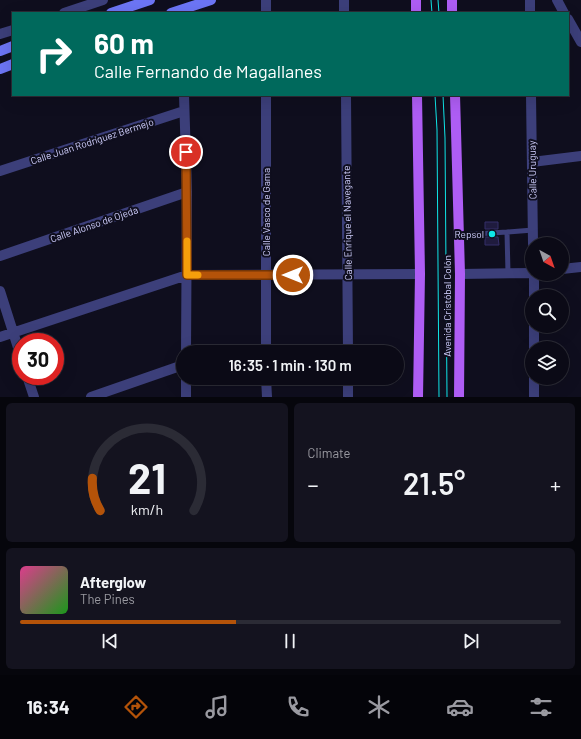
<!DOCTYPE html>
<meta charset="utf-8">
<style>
body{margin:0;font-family:Barlow,sans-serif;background:#14131f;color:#f1f3f6;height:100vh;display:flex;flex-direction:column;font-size:15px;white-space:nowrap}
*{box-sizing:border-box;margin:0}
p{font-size:13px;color:#9a9aa1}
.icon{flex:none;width:22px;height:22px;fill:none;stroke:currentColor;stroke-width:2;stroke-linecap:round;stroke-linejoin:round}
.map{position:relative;height:397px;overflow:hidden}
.sheet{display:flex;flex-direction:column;gap:6px;padding:6px;background:#06060c;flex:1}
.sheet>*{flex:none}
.hud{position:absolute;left:12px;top:12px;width:557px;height:84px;border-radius:0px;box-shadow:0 4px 16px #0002,0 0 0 1px #2b2b35;background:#00695c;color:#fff;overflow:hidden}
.needle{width:26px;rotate:140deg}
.buttons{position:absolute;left:525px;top:237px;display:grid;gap:8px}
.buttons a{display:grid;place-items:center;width:44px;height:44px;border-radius:50%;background:#0b0a16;box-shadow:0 4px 16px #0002,0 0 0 1px #2b2b35;font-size:20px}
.speed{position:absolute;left:12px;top:333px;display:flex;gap:8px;font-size:20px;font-weight:700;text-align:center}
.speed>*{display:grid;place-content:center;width:52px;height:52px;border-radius:50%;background:#0b0a16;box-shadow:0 4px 16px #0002,0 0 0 1px #2b2b35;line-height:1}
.speed .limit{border:6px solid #d22;background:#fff;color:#111}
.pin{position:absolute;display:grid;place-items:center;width:34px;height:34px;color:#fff;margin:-17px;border:2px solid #fff;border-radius:50%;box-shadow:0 1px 4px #0007}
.me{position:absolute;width:44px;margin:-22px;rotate:270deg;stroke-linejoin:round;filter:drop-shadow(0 0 3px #0008)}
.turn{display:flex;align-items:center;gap:14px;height:84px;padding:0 16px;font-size:18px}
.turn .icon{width:52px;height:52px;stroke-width:2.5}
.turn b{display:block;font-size:28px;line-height:34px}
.big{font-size:30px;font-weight:600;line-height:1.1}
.sheet .tile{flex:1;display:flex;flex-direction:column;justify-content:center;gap:6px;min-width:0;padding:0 14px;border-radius:6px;background:#14131f}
.sheet .dial{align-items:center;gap:0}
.dial svg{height:104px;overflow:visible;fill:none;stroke:#2b2b35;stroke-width:7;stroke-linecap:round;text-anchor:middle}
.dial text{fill:#f1f3f6;stroke:none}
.song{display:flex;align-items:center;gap:12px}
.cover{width:48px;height:48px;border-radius:6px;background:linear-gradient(135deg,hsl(330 70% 55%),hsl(120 70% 35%))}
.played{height:4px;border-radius:2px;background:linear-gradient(90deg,#b45309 40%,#2b2b35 40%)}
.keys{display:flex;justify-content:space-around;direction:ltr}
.heat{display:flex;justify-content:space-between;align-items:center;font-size:22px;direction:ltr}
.sheet .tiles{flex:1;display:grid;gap:6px;grid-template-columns:1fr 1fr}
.tile:last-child{grid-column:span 2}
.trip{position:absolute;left:176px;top:345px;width:228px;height:40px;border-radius:20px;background:#0b0a16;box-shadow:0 4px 16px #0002,0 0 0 1px #2b2b35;font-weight:600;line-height:40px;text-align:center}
.tab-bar{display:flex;height:64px;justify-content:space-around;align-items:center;background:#040409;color:#9a9aa1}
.tab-bar .icon{width:28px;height:28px}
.tab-bar .selected{color:#b45309}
.tab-bar b{font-size:18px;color:#f1f3f6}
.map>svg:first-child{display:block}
</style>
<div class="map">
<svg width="581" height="397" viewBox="0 0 581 397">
<rect width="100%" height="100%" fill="#0f0e1e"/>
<path fill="#1f1b3e" stroke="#352e69" d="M485 222H498V229H485Z
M485 237H498L499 245H485Z"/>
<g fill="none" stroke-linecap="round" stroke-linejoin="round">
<path stroke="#3c3f7a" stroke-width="5" d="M507 232 533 230
M459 235 507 232 508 273"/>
<path stroke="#3c3f7a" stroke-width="10" d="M266 0V13
M344 0V13
M530 0V13
M557 0 564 13
M64 13 103 0
M568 19 581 42
M0 34 13 30
M184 95 187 192 186 352
M266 95V352
M346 95 348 352
M531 95 533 244
M532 162 581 156
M0 171 184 111
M0 256 187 192
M562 269 581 267
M460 274 532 273
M534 274V296
M0 291 21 357
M534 326V348
M0 337 187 275 420 274
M27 376 34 397
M266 378 267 397
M348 378V397
M534 378V397
M91 397 183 365
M186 397V378"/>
<path stroke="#6c75f5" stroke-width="10" d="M111 13 150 0
M171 13 211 0
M0 51 13 46
M0 69 13 64"/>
<path stroke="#ae5df4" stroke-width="10" d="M416 0V13
M452 0V13
M417 95 420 274 418 397
M455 95 460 274 459 397"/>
<path stroke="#0fe5e7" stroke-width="1" d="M431 0 432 13
M438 0 439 13
M435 95 437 130 439 397
M443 95 445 138 447 397"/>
</g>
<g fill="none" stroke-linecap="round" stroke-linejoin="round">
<defs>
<path id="route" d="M186 152 187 275H293"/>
</defs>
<use href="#route" stroke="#753606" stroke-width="10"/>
<use href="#route" stroke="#b45309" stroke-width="7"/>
<path stroke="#f59e0b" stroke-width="7" d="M187 241V275H198"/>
</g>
<circle fill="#0fe5e7" stroke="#0f0e1e" stroke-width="1.5" cx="492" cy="234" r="4"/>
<g text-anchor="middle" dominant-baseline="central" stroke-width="4" stroke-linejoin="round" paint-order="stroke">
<g font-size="10" fill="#cfcefc" stroke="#0f0e1e">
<text transform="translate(92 141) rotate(-18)">Calle Juan Rodríguez Bermejo</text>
<text transform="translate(532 170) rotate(-91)">Calle Uruguay</text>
<text transform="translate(266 212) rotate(-90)">Calle Vasco de Gama</text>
<text transform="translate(347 223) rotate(-91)">Calle Enrique el Navegante</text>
<text transform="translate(94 224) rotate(-19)">Calle Alonso de Ojeda</text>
<text transform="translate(447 306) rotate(-90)">Avenida Cristóbal Colón</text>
</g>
<g font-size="10" fill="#cfcefc" stroke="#0f0e1e" text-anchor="end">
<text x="484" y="234">Repsol</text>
</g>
</g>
</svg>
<div class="buttons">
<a><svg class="needle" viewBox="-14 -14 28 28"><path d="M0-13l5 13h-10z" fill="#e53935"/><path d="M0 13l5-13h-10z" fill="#9a9aa1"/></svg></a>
<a><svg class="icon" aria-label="search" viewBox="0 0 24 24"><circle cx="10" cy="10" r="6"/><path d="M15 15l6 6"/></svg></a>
<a><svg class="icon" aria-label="layers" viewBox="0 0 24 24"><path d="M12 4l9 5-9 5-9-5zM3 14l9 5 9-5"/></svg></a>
</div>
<div class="speed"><div class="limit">30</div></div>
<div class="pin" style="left:186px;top:152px;background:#d93025"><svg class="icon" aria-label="arrive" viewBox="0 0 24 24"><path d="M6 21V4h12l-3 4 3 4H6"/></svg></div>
<svg class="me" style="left:293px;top:275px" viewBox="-20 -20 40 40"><circle r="17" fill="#b45309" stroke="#fff" stroke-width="3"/><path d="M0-11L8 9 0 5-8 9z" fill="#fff"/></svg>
<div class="trip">16:35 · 1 min · 130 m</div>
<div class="hud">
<div class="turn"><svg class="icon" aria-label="right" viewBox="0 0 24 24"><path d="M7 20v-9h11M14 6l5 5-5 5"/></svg><div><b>60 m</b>Calle Fernando de Magallanes</div></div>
</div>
</div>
<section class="sheet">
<div class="tiles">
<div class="tile dial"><svg viewBox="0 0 100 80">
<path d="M14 69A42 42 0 1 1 86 69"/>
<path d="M14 69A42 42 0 0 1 8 44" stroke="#b45309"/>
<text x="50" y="56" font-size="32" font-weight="700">21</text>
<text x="50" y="72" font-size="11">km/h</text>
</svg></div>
<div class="tile"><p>Climate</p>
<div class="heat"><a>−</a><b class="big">21.5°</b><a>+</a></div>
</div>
<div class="tile">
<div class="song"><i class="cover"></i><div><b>Afterglow</b><p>The Pines</p></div></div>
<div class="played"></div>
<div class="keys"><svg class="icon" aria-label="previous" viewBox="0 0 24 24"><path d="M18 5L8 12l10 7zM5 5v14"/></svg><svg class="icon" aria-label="pause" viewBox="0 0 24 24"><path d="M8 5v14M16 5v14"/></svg><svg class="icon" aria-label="next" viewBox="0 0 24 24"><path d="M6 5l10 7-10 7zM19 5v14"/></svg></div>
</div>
</div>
</section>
<nav class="tab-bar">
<b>16:34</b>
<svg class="icon selected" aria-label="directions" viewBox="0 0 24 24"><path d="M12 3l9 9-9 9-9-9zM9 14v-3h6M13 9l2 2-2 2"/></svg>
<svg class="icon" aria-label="music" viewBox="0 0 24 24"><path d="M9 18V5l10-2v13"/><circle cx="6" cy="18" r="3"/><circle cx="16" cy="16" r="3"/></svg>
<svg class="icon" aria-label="phone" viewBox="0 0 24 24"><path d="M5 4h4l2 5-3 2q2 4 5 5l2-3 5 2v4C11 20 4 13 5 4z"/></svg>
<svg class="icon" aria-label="climate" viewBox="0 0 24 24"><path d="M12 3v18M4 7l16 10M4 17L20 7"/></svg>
<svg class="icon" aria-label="car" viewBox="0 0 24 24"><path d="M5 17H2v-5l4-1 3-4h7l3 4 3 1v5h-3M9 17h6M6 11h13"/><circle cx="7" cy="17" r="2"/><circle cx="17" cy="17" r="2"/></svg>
<svg class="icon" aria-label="filters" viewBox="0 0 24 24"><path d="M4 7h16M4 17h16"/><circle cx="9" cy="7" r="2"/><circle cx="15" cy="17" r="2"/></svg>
</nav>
